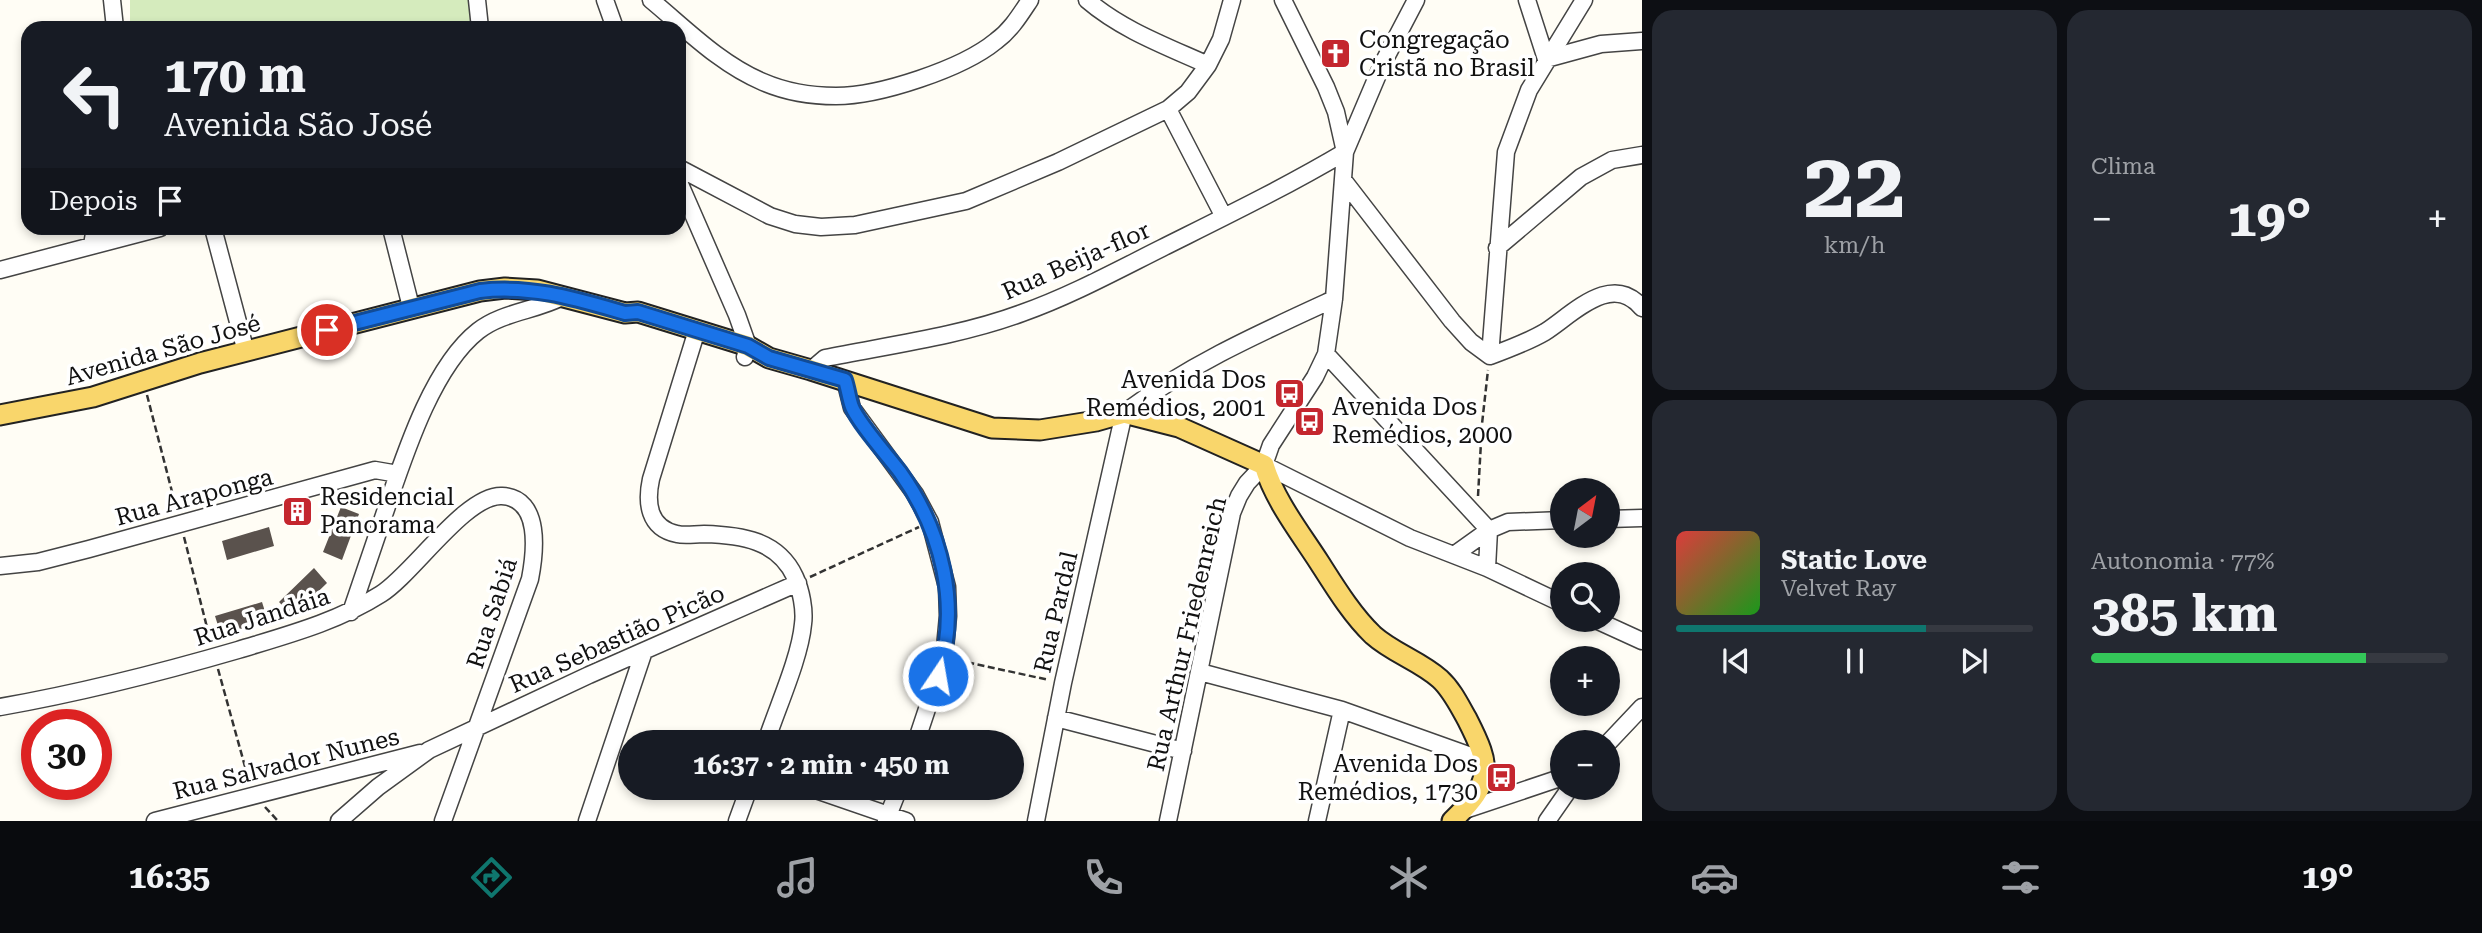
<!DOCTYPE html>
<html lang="pt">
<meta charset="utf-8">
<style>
body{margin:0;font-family:"Roboto Serif",serif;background:#242831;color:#f1f3f6;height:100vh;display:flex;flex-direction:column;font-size:26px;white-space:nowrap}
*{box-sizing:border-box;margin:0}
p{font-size:23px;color:#9ea1a6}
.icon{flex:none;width:38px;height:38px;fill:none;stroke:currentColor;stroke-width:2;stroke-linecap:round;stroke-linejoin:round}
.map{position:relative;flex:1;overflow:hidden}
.drawer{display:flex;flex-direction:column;gap:10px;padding:10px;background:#0d0f14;width:840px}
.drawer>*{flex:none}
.top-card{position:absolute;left:21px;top:21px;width:665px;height:214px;border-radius:21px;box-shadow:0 4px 10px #0003;background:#171b24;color:#f1f3f6;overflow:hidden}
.needle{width:46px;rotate:32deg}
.fabs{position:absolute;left:1550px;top:478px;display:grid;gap:14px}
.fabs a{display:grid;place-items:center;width:70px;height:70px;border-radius:50%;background:#171b24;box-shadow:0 4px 10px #0003;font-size:35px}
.speed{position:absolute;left:21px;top:709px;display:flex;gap:14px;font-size:35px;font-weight:700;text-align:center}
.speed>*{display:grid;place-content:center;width:91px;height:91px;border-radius:50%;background:#171b24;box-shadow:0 4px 10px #0003;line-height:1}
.speed .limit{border:10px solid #d22;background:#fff;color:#111}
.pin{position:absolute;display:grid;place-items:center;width:60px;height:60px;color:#fff;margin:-30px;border:4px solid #fff;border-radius:50%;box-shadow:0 2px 7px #0007}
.me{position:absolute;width:77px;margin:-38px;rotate:12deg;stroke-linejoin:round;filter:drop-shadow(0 0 5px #0008)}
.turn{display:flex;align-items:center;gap:24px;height:147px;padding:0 28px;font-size:32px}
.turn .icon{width:91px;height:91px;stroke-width:2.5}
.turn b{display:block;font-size:49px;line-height:60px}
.then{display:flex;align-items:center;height:66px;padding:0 28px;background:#0003;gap:14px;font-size:26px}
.big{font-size:52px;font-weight:700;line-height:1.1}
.drawer .card{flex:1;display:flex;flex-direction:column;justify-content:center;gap:10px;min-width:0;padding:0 24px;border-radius:21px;background:#242831}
.drawer .dial{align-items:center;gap:0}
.dial b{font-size:91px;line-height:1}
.song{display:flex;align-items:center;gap:21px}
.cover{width:84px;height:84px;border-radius:10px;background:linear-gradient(135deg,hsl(0 70% 55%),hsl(120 70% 35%))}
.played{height:7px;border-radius:4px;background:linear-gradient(90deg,#0f766e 70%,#363941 70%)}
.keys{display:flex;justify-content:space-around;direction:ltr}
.heat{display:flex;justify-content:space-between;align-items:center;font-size:38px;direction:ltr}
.charge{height:10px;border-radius:5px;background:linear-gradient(90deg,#34c759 77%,#363941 0)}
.drawer .tiles{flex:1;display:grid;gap:10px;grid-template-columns:repeat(2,1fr)}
.trip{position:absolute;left:618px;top:730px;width:406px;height:70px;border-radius:35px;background:#171b24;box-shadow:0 4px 10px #0003;font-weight:700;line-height:70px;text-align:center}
.menu{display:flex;height:112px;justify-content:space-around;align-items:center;background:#090b0e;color:#9ea1a6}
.menu .icon{width:49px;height:49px}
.menu .active{color:#0f766e}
.menu b{font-size:32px;color:#f1f3f6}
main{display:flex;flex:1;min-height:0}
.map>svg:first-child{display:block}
</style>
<main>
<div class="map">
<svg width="1642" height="821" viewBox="0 0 1642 821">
<rect width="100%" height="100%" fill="#fffdf5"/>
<path fill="#d5ebbd" d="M130 0H474L476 28H130Z"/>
<path fill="#5a524d" d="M341 507 359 514 342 560 323 552Z
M269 527 274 546 227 560 222 541Z
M314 568 327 583 293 616 279 602Z
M262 602 268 621 221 635 215 616Z"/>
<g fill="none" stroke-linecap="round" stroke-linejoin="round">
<defs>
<path id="minor" d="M112 0 115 28
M477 0 480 28
M605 0 615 28
M651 0C686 29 720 64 763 82 786 92 811 96 836 96 879 96 962 69 996 41 1011 30 1020 15 1030 0
M1087 0C1122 30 1166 46 1208 65
M1527 0 1546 59 1601 44 1642 41
M1168 109 1224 217
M1345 152 1382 65 1416 0
M679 168 770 216 795 224 821 227 855 225 966 201 1058 162 1168 109 1188 92 1208 65 1221 39 1232 0
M1344 181 1452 321 1471 342 1490 356C1509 349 1528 342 1545 332 1573 314 1612 271 1642 308
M679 182 737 315 748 346 745 357
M213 228 246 352
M391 228 411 307
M92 245 95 228
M1497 248 1581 177 1612 160 1642 155
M0 270 160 228
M697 330 651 479C646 502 648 528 677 534 685 536 695 534 704 534 741 535 778 540 795 577 801 590 805 610 803 624 800 658 777 708 766 742
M1326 354 1489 530
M1490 356 1506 152 1529 90 1584 0
M811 370 825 358C890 345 960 336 1022 313 1070 296 1116 271 1162 248 1224 217 1286 187 1345 152
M845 380 852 408 915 494 930 522 947 587 948 616 944 658 916 742
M1264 465 1410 538 1487 568 1563 604
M1608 519 1642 518
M1454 555 1489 530 1508 522 1563 520
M0 566 38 562 89 549 375 470 398 474
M1487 568 1489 530
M351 612C362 580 373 548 384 515 403 460 431 368 478 331 502 312 535 311 562 297
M1596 620 1642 641
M1200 672 1342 710 1485 761
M0 707C80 693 159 673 238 650 287 635 337 622 381 594 413 574 466 494 502 496 542 498 535 553 530 579L443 821
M1056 718 1183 751
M1608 743 1642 707
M810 788 906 821
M1462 811 1563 777
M155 821 420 753
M339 821 378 787 429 750 589 675 798 583
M587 821 644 651
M737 821 749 788
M886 821 899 788
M1036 821 1063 683 1124 413C1190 364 1260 333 1334 299
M1168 821 1232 513 1239 496 1247 483 1264 465 1271 445 1315 377 1326 354 1334 299 1345 152 1336 112 1326 87 1283 0
M1317 821 1342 710
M1547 821 1570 788"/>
<path id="major" d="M0 415 93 397 200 363 480 291 505 288 537 290 625 313 638 312 748 346 769 358 811 370 992 428 1040 430 1096 421 1124 413 1179 427 1264 465C1275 501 1299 531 1319 562 1335 587 1352 615 1373 635 1393 653 1420 661 1440 679 1452 690 1459 705 1467 719 1492 768 1493 781 1452 821"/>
</defs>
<use href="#minor" stroke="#444" stroke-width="19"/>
<use href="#major" stroke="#222" stroke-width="23"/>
<path stroke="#333" stroke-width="2.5" stroke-dasharray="7 3.5" stroke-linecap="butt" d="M147 395 177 511
M1478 496 1482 424 1488 370
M184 537 211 643
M810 577 919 527
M957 660 1049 680
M218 669 249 781
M265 807 278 821"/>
<use href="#minor" stroke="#fff" stroke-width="16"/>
<use href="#major" stroke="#f9d66b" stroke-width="19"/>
</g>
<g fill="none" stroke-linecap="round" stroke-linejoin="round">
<defs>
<path id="route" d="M327 330 480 291C532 285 576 299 625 313L638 312 748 346 769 358 845 380C848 389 849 399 852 407 859 424 887 455 900 472 942 531 961 606 938 676"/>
</defs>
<use href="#route" stroke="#114b97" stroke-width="18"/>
<use href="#route" stroke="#1a73e8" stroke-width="12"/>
</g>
<defs>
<symbol id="church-square" viewBox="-11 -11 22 22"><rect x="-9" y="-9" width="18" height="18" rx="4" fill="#c4262e" stroke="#fff"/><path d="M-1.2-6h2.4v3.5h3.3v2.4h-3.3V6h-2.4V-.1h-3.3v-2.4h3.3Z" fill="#fff"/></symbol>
<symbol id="bus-square" viewBox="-11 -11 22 22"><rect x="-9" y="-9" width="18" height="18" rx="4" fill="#c4262e" stroke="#fff"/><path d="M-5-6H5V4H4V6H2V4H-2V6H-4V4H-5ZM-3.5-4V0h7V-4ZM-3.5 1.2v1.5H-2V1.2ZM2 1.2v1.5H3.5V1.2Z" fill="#fff"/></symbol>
<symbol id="building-square" viewBox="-11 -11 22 22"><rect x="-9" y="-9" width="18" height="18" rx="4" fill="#c4262e" stroke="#fff"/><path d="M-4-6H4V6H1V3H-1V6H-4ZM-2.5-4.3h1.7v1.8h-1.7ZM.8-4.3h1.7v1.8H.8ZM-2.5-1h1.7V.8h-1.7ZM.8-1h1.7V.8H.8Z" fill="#fff"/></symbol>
</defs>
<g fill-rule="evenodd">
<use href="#church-square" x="1318" y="36" width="35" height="35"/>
<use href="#bus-square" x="1272" y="376" width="35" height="35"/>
<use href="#bus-square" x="1292" y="404" width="35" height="35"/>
<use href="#building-square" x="280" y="494" width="35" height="35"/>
<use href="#bus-square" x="1484" y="760" width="35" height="35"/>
</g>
<g text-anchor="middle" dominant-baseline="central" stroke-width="7" stroke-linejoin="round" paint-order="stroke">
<g font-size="24" fill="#111" stroke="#fff" text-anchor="start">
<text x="1359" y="40">Congregação<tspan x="1359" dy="28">Cristã no Brasil</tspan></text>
<text x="1266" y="380" text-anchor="end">Avenida Dos<tspan x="1266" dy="28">Remédios, 2001</tspan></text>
<text x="1332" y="407">Avenida Dos<tspan x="1332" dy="28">Remédios, 2000</tspan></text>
<text x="320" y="497">Residencial<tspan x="320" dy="28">Panorama</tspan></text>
<text x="1478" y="764" text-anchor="end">Avenida Dos<tspan x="1478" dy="28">Remédios, 1730</tspan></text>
</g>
<g font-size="24" fill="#111" stroke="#fff">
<text transform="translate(1076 261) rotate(-24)">Rua Beija-flor</text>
<text transform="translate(163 350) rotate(-16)">Avenida São José</text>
<text transform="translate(194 497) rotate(-15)">Rua Araponga</text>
<text transform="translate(1056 612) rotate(-77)">Rua Pardal</text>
<text transform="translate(492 613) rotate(-72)">Rua Sabiá</text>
<text transform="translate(262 617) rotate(-18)">Rua Jandáia</text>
<text transform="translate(1187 634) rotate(-77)">Rua Arthur Friedenreich</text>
<text transform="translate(617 639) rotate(-24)">Rua Sebastião Picão</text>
<text transform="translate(286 764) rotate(-14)">Rua Salvador Nunes</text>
</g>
</g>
</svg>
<div class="fabs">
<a><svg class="needle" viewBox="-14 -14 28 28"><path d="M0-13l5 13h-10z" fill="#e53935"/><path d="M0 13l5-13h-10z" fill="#9ea1a6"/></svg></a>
<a><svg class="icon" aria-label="search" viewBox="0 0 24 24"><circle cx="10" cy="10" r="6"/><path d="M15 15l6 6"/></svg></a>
<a>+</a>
<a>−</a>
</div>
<div class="speed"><div class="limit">30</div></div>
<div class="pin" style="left:327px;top:330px;background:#d93025"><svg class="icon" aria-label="arrive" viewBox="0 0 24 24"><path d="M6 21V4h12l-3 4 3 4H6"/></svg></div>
<svg class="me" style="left:938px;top:676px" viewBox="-20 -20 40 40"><circle r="17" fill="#1a73e8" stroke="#fff" stroke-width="3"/><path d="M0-11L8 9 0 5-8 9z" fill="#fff"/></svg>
<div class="trip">16:37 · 2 min · 450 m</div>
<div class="top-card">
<div class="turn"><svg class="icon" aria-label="left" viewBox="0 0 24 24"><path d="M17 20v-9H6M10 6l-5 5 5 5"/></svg><div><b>170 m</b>Avenida São José</div></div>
<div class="then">Depois<svg class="icon" aria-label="arrive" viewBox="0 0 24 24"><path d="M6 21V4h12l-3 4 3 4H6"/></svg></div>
</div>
</div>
<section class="drawer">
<div class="tiles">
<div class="card dial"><b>22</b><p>km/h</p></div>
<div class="card"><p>Clima</p>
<div class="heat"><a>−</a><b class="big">19°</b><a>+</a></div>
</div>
<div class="card">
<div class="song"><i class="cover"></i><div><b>Static Love</b><p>Velvet Ray</p></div></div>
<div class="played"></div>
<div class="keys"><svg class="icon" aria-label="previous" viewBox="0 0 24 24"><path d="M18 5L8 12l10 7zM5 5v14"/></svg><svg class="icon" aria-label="pause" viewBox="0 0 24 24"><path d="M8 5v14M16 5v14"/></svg><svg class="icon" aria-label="next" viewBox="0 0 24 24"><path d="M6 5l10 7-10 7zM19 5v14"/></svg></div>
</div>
<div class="card"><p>Autonomia · 77%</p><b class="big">385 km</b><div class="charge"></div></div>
</div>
</section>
</main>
<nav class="menu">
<b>16:35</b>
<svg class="icon active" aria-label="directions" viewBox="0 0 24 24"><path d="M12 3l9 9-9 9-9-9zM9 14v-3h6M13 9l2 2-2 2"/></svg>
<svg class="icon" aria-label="music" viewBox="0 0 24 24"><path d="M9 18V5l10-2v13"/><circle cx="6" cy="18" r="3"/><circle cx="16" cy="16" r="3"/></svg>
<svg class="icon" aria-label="phone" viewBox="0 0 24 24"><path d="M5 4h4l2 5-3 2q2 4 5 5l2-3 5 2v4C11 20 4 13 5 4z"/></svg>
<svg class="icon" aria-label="climate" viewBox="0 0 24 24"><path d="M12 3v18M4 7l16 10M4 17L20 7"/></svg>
<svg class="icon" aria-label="car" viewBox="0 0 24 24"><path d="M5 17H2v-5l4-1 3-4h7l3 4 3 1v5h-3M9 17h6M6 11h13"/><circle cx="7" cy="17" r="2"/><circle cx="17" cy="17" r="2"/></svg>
<svg class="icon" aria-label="filters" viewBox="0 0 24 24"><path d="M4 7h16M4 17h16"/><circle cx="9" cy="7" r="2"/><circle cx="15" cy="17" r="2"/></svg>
<b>19°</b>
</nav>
